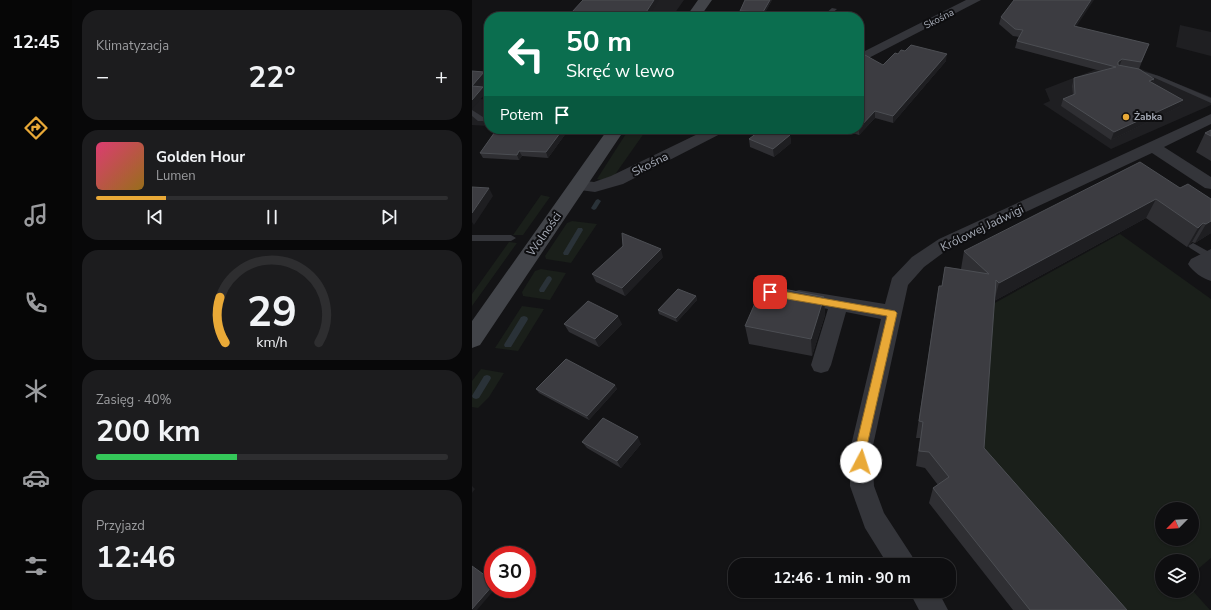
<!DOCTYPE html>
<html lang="pl">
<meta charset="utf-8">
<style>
body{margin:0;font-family:"Nunito Sans",sans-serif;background:#1c1c1e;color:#f1f3f6;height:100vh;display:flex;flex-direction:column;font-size:15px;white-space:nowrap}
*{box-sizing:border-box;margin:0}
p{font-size:13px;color:#9b9c9f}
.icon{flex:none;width:22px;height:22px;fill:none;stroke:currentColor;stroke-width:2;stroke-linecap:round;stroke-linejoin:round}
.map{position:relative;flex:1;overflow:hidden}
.panel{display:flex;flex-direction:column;gap:10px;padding:10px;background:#080809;width:400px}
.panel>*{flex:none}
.top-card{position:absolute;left:12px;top:12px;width:380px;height:122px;border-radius:16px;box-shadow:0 1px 3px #0004,0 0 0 1px #2e2e30;background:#0b6e4f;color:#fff;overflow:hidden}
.needle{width:26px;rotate:246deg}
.fabs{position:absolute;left:683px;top:502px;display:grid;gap:8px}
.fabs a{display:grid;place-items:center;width:44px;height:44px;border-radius:50%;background:#0e0e10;box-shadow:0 1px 3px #0004,0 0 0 1px #2e2e30;font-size:20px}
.speed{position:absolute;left:12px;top:546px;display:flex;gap:8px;font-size:20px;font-weight:700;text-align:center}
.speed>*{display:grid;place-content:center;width:52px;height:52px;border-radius:50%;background:#0e0e10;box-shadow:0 1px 3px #0004,0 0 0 1px #2e2e30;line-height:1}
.speed .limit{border:6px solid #d22;background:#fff;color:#111}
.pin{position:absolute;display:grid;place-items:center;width:34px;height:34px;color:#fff;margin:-17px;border-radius:8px;box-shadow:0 2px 6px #0006}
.me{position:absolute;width:44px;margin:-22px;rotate:5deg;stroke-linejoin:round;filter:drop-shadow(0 0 3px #0008)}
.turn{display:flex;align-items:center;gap:14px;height:84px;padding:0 16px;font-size:18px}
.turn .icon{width:52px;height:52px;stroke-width:2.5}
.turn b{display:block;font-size:28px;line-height:34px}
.then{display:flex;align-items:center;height:38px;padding:0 16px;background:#0003;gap:8px;font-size:15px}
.big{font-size:30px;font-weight:700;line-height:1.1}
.panel .card{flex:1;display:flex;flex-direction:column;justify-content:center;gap:6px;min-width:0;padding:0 14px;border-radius:16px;background:#1c1c1e}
.panel .dial{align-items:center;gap:0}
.dial svg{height:104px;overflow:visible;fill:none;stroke:#2e2e30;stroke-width:7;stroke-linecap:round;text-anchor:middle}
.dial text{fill:#f1f3f6;stroke:none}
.song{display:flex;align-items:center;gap:12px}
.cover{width:48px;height:48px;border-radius:6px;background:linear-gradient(135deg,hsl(340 70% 55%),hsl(40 70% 35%))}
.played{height:4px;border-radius:2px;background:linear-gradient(90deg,#e9a937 20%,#2e2e30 20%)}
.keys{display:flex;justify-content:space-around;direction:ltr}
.heat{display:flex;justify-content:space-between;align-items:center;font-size:22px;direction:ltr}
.charge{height:6px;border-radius:3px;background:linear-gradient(90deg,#34c759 40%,#2e2e30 0)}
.trip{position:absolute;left:256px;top:558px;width:228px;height:40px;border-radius:16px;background:#0e0e10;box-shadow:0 1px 3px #0004,0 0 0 1px #2e2e30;font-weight:700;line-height:40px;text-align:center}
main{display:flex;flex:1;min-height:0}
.menu{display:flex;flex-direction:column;width:72px;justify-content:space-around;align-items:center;background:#060606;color:#9b9c9f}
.menu .icon{width:28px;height:28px}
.menu .current{color:#e9a937}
.menu b{font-size:18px;color:#f1f3f6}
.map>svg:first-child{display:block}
</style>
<main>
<nav class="menu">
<b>12:45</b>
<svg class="icon current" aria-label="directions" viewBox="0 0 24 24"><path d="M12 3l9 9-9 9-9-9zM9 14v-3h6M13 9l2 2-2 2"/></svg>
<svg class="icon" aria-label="music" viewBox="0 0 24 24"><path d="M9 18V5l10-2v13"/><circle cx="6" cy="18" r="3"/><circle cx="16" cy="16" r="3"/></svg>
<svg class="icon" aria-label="phone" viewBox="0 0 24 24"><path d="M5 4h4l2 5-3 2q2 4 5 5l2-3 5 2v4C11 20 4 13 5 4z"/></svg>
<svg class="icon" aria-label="climate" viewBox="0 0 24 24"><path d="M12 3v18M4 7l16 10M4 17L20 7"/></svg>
<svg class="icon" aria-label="car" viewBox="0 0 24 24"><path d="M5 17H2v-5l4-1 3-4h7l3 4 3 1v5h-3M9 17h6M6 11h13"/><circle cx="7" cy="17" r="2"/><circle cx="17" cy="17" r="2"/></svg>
<svg class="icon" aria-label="filters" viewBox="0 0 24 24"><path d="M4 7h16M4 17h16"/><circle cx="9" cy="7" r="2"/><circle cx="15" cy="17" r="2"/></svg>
</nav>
<section class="panel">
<div class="card"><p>Klimatyzacja</p>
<div class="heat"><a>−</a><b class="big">22°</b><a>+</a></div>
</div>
<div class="card">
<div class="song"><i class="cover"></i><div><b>Golden Hour</b><p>Lumen</p></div></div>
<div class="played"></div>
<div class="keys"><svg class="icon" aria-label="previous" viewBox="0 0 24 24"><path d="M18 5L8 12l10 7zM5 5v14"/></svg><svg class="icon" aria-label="pause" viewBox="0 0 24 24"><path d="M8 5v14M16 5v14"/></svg><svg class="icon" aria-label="next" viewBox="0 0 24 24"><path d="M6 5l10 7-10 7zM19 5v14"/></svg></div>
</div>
<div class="card dial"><svg viewBox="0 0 100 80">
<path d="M14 69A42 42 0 1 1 86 69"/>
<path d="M14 69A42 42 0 0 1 10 34" stroke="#e9a937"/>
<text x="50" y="56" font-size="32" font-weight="700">29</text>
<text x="50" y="72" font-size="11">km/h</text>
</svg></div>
<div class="card"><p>Zasięg · 40%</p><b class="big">200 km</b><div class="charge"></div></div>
<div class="card"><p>Przyjazd</p><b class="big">12:46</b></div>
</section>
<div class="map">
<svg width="739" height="610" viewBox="0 0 739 610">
<rect width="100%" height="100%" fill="#131315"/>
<path fill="#1f1f22" d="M145 0H212L200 17H133Z
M708 25 739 32V56L704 47Z
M643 62 669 69 739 97V105L639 149 571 104 578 101 573 89Z
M0 75 17 76V88L8 99 17 100V126L0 125Z"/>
<path fill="#1a1f1a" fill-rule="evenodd" d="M157 129H175L142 176 129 180 125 179Z
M69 195 78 197 51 235H41Z
M100 221 125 224 99 263 74 259 73 256 95 223Z
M648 234 739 299V558L720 574V561H690V591L720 590 738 610H636L509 463 521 304ZM690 509H720V539H690Z
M37 242 45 243 0 306V294Z
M69 269 94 273 78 300 51 296 50 292 63 271Z
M50 306 72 309 46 351 23 348Z
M9 369 32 373 17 397 6 408 0 407V381Z"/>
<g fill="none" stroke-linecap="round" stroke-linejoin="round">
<path fill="#2a3238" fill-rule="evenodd" d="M126 199 129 201 124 209 122 210 120 209 119 208 124 200Z
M106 228H110L111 230 96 255H92L91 253Z
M77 276 79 277 80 279 79 281 72 292H68L67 290 68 288 75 277Z
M52 316 55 317 56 319 55 321 39 347H33L32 345 33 343 49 317Z
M15 375 18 376 19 378 18 380 7 398 4 399 1 398 0 396 1 394 12 376Z"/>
<path fill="#34353a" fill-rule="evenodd" d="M360 8 365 9 357 16 343 17 353 14Z
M663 69 687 76 739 98V103L683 78 661 72V70Z
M0 110 11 117H17V121H6L0 116Z
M0 235H39L44 238 39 241H0Z
M721 243 739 253V259L734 258 718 248 716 246Z"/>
<path fill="#34353a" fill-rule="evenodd" d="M494 0H509L387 63V54Z
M739 114V124L692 147 739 177V189L733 188 680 153 479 247 452 267 436 285 400 450 402 486 412 513 440 556 444 565H416L393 528 378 486V450L409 319 374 312 359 365 356 371 349 373 342 371 339 365 356 309 320 302 318 297 320 292 327 290 413 304 420 278 440 257 467 239Z
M236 129H254L252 132 151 184 123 192 100 189 98 185 100 181 106 180 122 182 139 176Z
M739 249V281C730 278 721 272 716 264L719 259Z
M437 591H466L476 610H447Z"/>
<path fill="#424449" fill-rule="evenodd" d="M226 0H240L228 17H214Z
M136 129H153L8 345 0 348V321Z"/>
</g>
<path fill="#2f2f33" d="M273 0H300L291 16 269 15 268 11Z
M100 12 176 17H102Z
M529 17 604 27 677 44 667 69 682 79 681 83 711 100 707 107 639 140 589 106 591 99 601 95 600 86 602 78 629 71 543 48 545 41 547 37 541 36 527 24Z
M426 54 474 61 421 123 403 118 387 135 368 129H387L411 65Z
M25 129H97L76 158 50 156 47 160 11 158 8 153Z
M739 130V161L724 152 733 133Z
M318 135 319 143 302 157 278 147 277 139Z
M716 184 739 233 723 243 720 242 715 247 674 218 522 301 512 448 655 610H541L457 503 461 488 466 485 453 468 444 466 448 438H444L464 304 467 286H470L473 267 489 269 492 251 708 188Z
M191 257 153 296 124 282 120 274Z
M224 296 225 300 205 322 187 314 186 310Z
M352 297 353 315 340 356 277 344 273 326Z
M92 324H150L127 347 97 332Z
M143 385 145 389 117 420 67 393 64 389Z
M110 442 169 444 149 468 115 448Z"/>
<path fill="#1e1e21" d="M182 0H187L176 17H171Z
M298 0H300L291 16V12Z
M619 0H622L600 33 602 26Z
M475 54 474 61 421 123V116Z
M650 59 647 67 644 69 646 62Z
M12 72 15 77 2 92 0 86Z
M682 79 679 86 677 81Z
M11 87 14 93 0 109V100Z
M711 100 707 107 639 140 642 132Z
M403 111V118L387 135V128Z
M91 129H97L76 158 74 152Z
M318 135 319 143 302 157 301 149Z
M47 151 50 156 47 160 45 155Z
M17 188 21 196 2 225 0 222V213Z
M684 199 674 218 522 301 527 283Z
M739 221V233L723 243 734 224Z
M731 223 720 242 715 247 726 228Z
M189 249 191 257 153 296 150 288Z
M224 296 225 300 205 322 204 318Z
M352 297 353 315 340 356 339 339Z
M146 316 150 324 127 347 123 339Z
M143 385 145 389 117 420 115 416Z
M166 437 169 444 149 468 145 461Z
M0 486 3 489 0 493Z
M21 585V589H23L5 610H0V609Z"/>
<path fill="#3c3c41" stroke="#4c4e53" d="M111 0H182L171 17H104L108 13 100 12Z
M273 0H298L291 12 268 11Z
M542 0H619L602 26 677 44 669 62 650 59 646 62V65L667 69 682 79 677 81 711 100 642 132 591 99 603 94 602 78 644 67 545 41 551 30 543 29 529 17Z
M439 45 475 54 421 116 403 111 387 128V58L393 55 411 65 423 53 426 54 429 50 433 51Z
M0 71 12 72 0 86Z
M0 86 11 87 0 100Z
M25 129H91L74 152 47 151 45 155 8 153Z
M290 129H304L318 135 301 149 277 139Z
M739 130V136L733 133Z
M668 162 708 188 716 184 739 199V221L734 224 731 223 726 228 684 199 527 283 524 280 512 448 655 610H558L461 488 477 477 457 452 447 451 451 422 447 421 467 286H470L473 267 517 274 492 251Z
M0 187 17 188 0 213Z
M150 233 189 249 150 288 120 274 151 246Z
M291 285 352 297 339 339 273 326Z
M206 289 224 296 204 318 186 310Z
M116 301 146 316 123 339 92 324Z
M94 359 143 385 115 416 64 389Z
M131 418 166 437 145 461 110 442Z
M0 566 21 581V585L0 609Z"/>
<path fill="#e9a937" stroke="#976e24" d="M298 289 423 311 425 313 394 450 393 466 389 467 385 466 383 450 415 316 298 296 293 292Z"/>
<circle fill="#e9a937" stroke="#0e0e10" stroke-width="1.5" cx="654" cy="117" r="4"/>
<g text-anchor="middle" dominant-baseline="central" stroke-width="4" stroke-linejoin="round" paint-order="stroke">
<g font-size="10" fill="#a5aab5" stroke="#0e0e10">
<text transform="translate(467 19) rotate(-27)">Skośna</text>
</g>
<g font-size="10" font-weight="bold" fill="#a5aab5" stroke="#0e0e10" text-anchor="start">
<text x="662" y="117">Żabka</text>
</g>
<g font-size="12" fill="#a5aab5" stroke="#0e0e10">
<text transform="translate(178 164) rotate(-27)">Skośna</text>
<text transform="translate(510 228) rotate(-26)">Królowej Jadwigi</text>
<text transform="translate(72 234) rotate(-55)">Wolności</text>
</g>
</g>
</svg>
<div class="fabs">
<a><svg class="needle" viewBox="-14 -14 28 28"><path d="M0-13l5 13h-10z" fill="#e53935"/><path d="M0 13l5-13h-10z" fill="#9b9c9f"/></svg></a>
<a><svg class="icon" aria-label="layers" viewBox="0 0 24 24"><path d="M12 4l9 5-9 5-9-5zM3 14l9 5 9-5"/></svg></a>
</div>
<div class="speed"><div class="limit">30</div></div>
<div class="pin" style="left:298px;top:292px;background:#d93025"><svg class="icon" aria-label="arrive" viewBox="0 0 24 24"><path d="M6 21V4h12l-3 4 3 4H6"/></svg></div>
<svg class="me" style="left:389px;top:462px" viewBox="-20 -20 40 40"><circle r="19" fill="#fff"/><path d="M0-13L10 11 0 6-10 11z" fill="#e9a937"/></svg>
<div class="trip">12:46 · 1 min · 90 m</div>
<div class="top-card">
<div class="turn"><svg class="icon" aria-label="left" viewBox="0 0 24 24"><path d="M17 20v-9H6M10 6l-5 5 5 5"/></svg><div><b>50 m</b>Skręć w lewo</div></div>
<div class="then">Potem<svg class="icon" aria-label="arrive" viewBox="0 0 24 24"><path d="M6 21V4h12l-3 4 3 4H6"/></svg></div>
</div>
</div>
</main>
